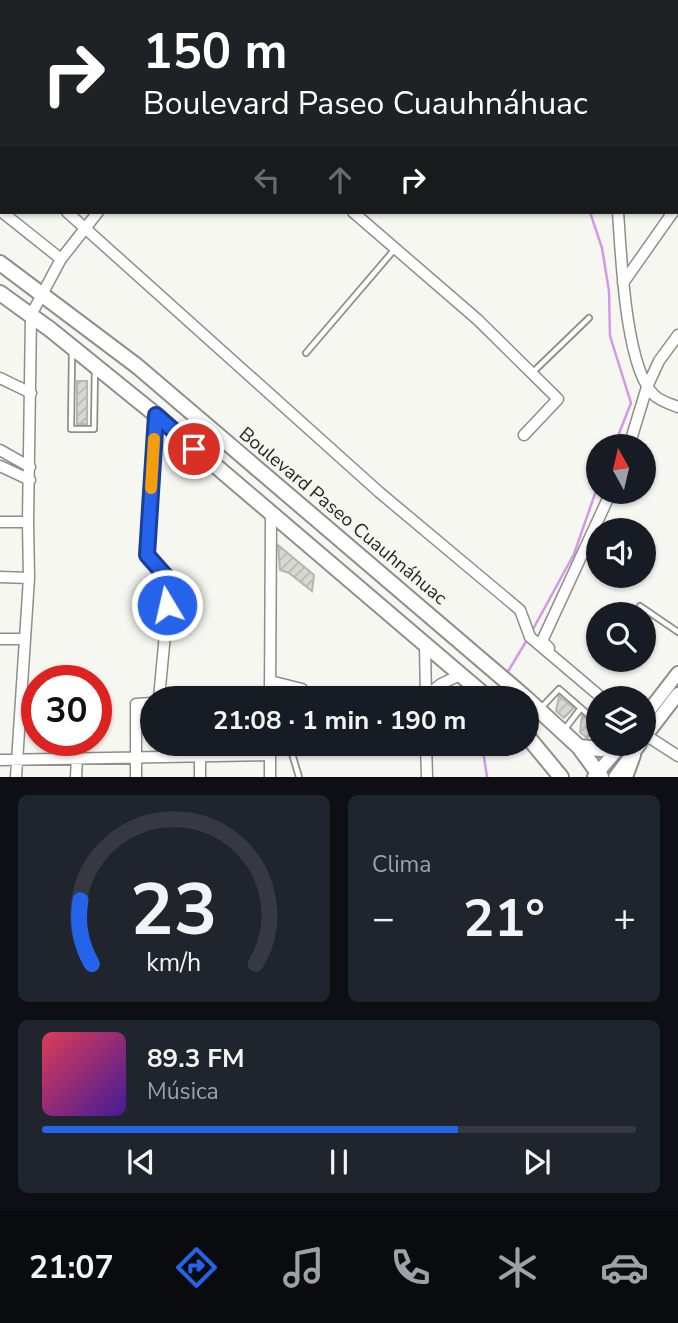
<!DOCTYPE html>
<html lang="es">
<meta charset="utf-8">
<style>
body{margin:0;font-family:"Nunito Sans",sans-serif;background:#20242c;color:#f1f3f6;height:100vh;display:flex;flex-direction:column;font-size:26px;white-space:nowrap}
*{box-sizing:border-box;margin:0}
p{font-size:23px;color:#9ea1a6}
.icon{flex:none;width:38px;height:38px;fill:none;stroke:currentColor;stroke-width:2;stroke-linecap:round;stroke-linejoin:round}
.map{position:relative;height:777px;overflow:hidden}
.details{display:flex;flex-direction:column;gap:18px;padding:18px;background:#0d0f14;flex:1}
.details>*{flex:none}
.top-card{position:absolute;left:0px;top:0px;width:679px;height:214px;box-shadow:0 2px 5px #0004;background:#202124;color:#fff;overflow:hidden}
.needle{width:46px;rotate:352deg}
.tools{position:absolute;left:586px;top:434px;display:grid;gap:14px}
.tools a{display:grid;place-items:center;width:70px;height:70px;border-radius:50%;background:#171b24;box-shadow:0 2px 5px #0004;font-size:35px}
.speed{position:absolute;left:21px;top:665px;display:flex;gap:14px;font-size:35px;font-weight:700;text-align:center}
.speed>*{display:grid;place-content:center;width:91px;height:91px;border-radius:50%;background:#171b24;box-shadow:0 2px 5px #0004;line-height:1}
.speed .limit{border:10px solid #d22;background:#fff;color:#111}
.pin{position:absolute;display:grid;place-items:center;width:60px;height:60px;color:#fff;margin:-30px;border:4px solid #fff;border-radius:50%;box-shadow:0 2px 7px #0007}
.me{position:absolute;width:77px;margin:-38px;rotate:351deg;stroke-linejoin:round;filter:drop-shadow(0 0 5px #0008)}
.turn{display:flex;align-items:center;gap:24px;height:147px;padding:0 28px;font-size:32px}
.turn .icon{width:91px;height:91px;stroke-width:2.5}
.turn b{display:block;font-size:49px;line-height:60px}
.lanes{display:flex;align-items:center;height:66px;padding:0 28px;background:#0003;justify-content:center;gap:35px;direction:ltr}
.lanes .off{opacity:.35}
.big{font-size:52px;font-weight:700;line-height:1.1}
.details .tile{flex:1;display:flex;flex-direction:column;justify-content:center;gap:10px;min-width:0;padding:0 24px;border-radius:10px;background:#20242c}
.details .dial{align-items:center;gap:0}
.dial svg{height:182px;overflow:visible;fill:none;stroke:#363941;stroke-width:7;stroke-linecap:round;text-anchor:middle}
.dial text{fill:#f1f3f6;stroke:none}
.song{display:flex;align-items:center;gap:21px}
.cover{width:84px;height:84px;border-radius:10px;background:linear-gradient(135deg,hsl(350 70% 55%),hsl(260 70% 35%))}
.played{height:7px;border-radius:4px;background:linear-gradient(90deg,#2563eb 70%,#363941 70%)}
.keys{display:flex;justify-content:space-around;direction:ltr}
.heat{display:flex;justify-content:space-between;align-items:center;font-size:38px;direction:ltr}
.details .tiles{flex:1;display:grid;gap:18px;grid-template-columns:1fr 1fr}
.tile:last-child{grid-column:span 2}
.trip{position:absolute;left:140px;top:686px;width:399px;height:70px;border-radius:35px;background:#171b24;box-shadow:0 2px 5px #0004;font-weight:700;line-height:70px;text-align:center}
.dock{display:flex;height:112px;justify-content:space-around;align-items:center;background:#090b0e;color:#9ea1a6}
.dock .icon{width:49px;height:49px}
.dock .on{color:#2563eb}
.dock b{font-size:32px;color:#f1f3f6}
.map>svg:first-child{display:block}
</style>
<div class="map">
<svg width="678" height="777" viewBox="0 0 678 777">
<defs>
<pattern id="building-hatch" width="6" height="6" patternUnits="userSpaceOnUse" patternTransform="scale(1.75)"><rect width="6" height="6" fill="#d7d8d2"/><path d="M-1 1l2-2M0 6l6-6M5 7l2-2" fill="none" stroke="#b9b9b4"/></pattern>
</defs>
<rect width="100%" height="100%" fill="#f6f7f1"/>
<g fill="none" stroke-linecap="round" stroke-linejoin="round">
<path stroke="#d399e7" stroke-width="2.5" d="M429 0 430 2
M590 212 602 248 609 291 610 336 631 403 614 446
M532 631 574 554 598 485
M507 673 527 640
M492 697 501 682
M482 744 487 777"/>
</g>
<path fill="url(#building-hatch)" stroke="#b7b7b1" stroke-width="2" d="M77 381H87V424H77Z
M278 545 314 575 312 591 289 573 280 570Z
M559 696 574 708 564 718 556 711Z
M582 715 597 728 587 738 580 732Z"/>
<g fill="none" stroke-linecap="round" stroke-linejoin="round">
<defs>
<path id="service" d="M308 0 310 2
M298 2 300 0
M72 353 71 429H94L95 368
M306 353 394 250
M532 373 589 318
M640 606 678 632
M540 709 559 689 598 723
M564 730 581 708
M271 745 290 747 299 777"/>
<path id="minor" d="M458 2 459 0
M549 2 550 0
M640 2 642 0
M677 80 678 79
M0 151 2 153
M677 171H678
M2 212 61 259
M67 212 379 492 520 610 530 637 602 698
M353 212 478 320 558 399 524 435
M618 212C621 252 625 368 654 395 660 401 670 404 678 407
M623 283 673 212
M0 378 31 393
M156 415 147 555 170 581 159 698
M629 446 647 387 659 361 678 335
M0 450 30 467
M0 466 30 480
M0 522H28
M0 577 29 578
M0 639H25
M425 646 426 698
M549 648 542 641 611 492
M270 681 302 689
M426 696 441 684 460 675
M270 698 271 516
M644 734 678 756
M426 744 427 777
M0 760 270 755
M16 777 29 578 28 522 31 315 61 259 98 212
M76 777 77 758
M136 777V704L152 703
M200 777V756
M270 777V744"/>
<path id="tertiary" d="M644 717 678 673
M644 738 678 694
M594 777 622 744
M615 777 640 744"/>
<path id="primary" d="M0 263 137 366 526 698
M0 293 51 330 156 415 488 698
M527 699 579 747 601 777
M527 736 561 777
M579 747 601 749 619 744
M625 777 633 755"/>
</defs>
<use href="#service" stroke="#8e8f89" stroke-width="8"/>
<use href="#minor" stroke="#8e8f89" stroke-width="13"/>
<use href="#tertiary" stroke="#8e8f89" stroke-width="16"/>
<use href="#primary" stroke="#8e8f89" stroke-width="18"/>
<use href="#service" stroke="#fff" stroke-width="4.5"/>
<use href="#minor" stroke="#fff" stroke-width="10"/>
<use href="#tertiary" stroke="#fff" stroke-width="12"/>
<use href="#primary" stroke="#fff" stroke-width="14"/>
</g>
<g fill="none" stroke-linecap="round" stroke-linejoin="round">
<defs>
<path id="route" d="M167 605 170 581 147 555 156 415 194 449"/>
</defs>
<use href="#route" stroke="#184099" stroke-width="18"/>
<use href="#route" stroke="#2563eb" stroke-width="12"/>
<path stroke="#f59e0b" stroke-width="12" d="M151 488 154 439"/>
</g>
<g text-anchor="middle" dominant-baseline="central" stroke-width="7" stroke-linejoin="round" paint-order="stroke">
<g font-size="19" fill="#272825" stroke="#f6f7f1">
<text transform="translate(343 516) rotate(40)">Boulevard Paseo Cuauhnáhuac</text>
</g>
</g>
</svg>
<div class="tools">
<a><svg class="needle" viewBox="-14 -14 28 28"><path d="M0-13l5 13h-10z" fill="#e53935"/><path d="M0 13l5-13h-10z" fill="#9ea1a6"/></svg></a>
<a><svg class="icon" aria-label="sound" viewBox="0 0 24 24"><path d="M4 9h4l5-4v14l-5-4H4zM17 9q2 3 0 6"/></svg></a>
<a><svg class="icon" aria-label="search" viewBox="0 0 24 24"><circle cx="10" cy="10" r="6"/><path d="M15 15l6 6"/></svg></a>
<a><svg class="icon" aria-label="layers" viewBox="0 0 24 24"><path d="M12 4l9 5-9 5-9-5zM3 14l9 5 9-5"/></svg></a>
</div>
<div class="speed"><div class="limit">30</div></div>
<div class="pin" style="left:194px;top:449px;background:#d93025"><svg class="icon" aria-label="arrive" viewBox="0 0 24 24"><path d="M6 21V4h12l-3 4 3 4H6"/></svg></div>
<svg class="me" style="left:167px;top:605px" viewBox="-20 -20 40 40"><circle r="17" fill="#2563eb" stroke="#fff" stroke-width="3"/><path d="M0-11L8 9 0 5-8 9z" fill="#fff"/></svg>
<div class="trip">21:08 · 1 min · 190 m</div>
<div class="top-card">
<div class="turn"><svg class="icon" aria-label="right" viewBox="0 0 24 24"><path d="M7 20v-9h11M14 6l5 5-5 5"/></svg><div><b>150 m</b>Boulevard Paseo Cuauhnáhuac</div></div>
<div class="lanes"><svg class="icon off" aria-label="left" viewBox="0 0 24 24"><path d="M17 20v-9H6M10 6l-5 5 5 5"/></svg><svg class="icon off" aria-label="ahead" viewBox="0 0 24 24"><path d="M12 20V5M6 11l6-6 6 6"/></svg><svg class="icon" aria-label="right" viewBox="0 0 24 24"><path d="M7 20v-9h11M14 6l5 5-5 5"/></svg></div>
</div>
</div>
<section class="details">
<div class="tiles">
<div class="tile dial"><svg viewBox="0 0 100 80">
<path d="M14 69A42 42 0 1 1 86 69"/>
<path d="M14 69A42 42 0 0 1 9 41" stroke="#2563eb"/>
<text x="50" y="56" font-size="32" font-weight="700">23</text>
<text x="50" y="72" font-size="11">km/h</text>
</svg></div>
<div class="tile"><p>Clima</p>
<div class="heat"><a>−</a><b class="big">21°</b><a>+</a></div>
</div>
<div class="tile">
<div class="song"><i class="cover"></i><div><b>89.3 FM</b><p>Música</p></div></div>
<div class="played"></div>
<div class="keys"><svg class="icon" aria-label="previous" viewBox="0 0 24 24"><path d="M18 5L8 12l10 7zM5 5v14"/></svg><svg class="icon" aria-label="pause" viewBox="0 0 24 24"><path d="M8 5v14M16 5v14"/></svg><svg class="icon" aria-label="next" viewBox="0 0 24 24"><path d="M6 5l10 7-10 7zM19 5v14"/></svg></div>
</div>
</div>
</section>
<nav class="dock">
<b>21:07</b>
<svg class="icon on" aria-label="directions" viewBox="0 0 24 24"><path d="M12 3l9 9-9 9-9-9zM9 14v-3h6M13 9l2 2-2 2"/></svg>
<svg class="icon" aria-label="music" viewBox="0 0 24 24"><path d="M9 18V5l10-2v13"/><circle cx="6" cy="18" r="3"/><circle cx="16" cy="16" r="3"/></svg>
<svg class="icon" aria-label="phone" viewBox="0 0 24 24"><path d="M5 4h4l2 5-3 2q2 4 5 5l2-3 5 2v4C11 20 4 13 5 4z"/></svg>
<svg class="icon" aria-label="climate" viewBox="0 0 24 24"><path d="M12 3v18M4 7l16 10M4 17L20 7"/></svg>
<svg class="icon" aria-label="car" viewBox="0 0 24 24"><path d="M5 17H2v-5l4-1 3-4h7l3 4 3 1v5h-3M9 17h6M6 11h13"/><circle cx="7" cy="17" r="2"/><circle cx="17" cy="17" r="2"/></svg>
</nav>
